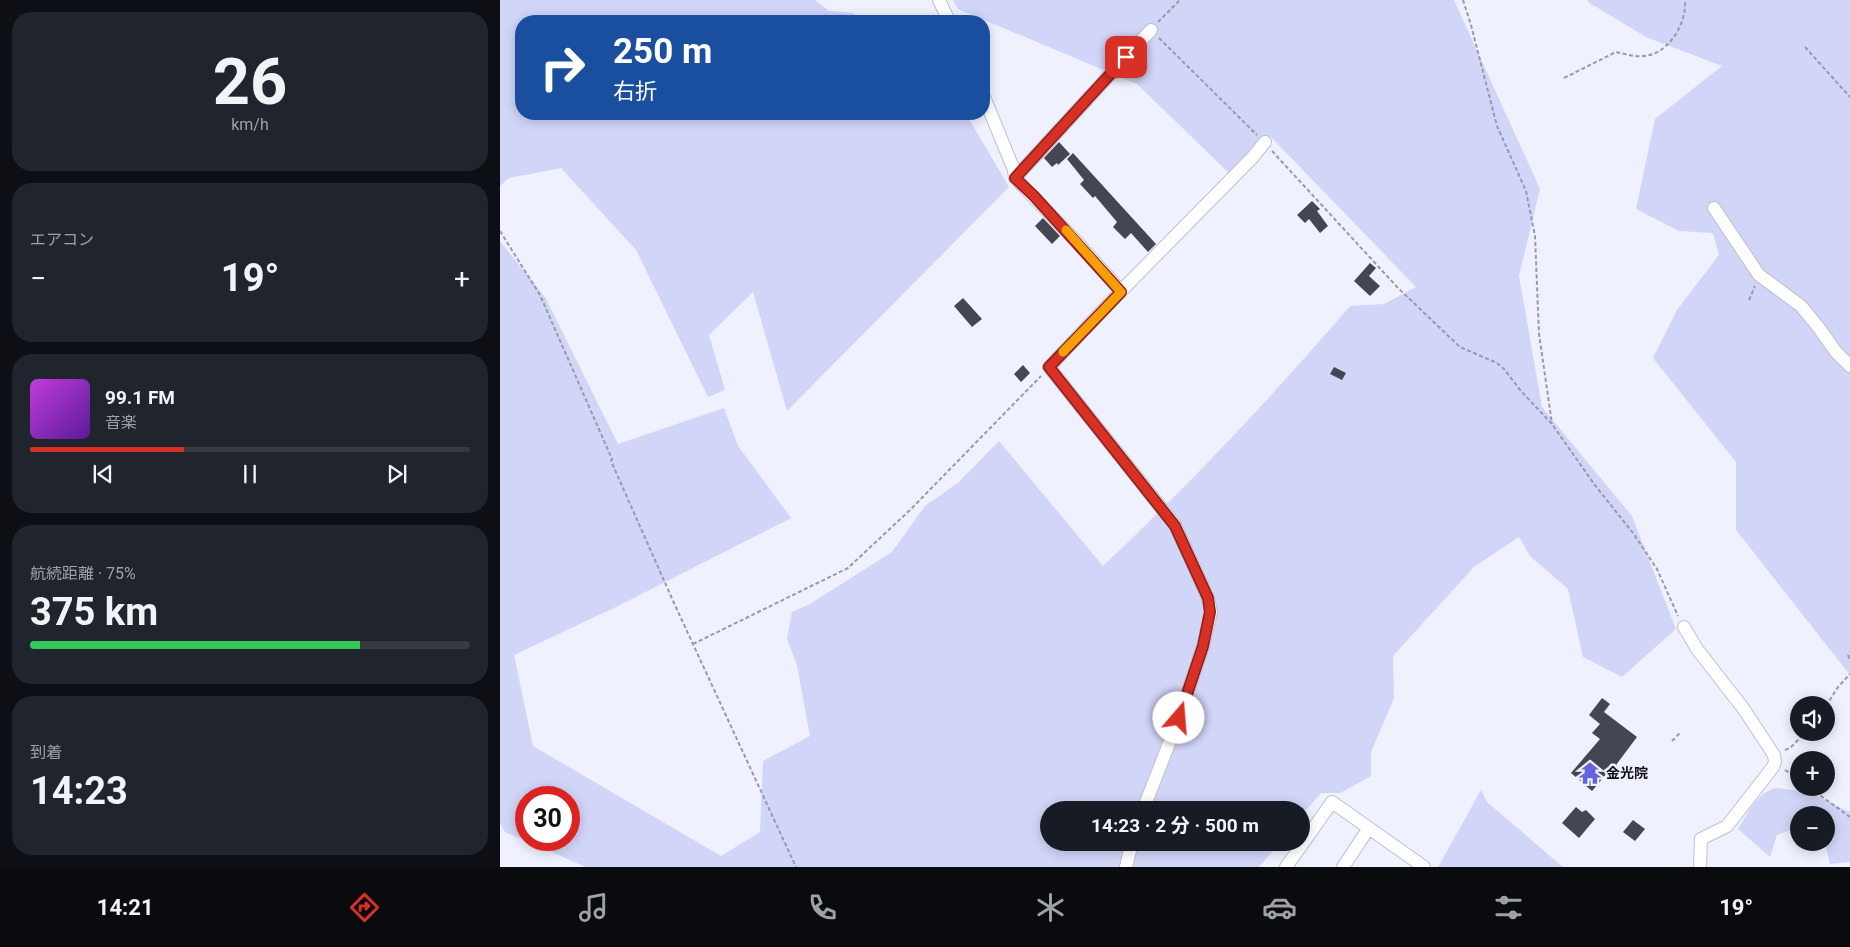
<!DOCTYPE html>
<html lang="ja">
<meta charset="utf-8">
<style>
body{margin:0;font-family:Roboto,"Noto Sans JP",sans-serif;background:#20242c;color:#f1f3f6;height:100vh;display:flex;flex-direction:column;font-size:19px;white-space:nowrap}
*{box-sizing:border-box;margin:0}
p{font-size:16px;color:#9ea1a6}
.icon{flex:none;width:28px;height:28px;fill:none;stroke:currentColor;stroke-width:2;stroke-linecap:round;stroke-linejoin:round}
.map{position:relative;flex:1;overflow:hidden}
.details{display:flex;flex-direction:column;gap:12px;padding:12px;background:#0d0f14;width:500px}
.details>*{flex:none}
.top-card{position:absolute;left:15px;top:15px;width:475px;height:105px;border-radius:20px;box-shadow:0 2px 12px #0003;background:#1a4fa0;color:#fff;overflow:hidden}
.fabs{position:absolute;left:1290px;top:696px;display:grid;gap:10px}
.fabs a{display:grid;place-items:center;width:45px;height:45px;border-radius:50%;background:#171b24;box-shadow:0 2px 12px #0003;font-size:25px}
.speed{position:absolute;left:15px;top:786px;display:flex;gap:10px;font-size:25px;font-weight:700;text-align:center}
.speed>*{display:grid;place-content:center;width:65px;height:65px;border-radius:50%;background:#171b24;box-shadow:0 2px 12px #0003;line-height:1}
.speed .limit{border:8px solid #d22;background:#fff;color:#111}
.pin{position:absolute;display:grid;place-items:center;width:42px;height:42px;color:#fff;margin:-21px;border-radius:10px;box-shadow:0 2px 8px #0006}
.me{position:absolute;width:55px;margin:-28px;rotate:18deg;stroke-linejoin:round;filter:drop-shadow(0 0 4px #0008)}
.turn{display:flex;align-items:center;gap:18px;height:105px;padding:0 15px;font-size:22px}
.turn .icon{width:65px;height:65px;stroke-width:2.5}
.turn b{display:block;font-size:35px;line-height:42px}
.big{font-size:38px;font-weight:700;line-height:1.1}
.details .tile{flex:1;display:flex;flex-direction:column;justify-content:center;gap:8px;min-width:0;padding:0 18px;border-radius:20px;background:#20242c}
.details .dial{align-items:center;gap:0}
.dial b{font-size:65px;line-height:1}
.song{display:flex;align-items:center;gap:15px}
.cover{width:60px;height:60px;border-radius:8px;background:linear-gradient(135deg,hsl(290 70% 55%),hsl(270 70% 35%))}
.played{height:5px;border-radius:2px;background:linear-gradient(90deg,#d93025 35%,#363941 35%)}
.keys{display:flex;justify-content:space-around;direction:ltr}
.heat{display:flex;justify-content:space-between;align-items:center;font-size:28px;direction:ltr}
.charge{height:8px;border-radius:4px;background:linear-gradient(90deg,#34c759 75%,#363941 0)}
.trip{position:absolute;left:540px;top:801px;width:270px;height:50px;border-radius:25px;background:#171b24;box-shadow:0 2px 12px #0003;font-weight:700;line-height:50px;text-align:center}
.tab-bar{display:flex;height:80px;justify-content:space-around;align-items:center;background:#090b0e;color:#9ea1a6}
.tab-bar .icon{width:35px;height:35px}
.tab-bar .selected{color:#d93025}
.tab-bar b{font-size:22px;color:#f1f3f6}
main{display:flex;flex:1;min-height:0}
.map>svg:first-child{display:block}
</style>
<main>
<section class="details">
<div class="tile dial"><b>26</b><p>km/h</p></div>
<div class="tile"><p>エアコン</p>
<div class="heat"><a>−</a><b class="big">19°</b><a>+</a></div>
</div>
<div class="tile">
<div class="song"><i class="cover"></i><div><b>99.1 FM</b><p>音楽</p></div></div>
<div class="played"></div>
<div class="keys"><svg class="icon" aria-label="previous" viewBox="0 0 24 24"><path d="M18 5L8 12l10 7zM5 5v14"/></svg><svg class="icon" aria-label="pause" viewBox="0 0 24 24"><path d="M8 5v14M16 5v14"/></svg><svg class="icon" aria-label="next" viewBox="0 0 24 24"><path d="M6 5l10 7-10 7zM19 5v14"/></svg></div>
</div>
<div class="tile"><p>航続距離 · 75%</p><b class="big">375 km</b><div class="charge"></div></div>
<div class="tile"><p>到着</p><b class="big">14:23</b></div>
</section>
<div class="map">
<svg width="1350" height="867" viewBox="0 0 1350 867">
<rect width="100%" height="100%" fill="#eff1ff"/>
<path fill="#d1d5f7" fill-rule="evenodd" d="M0 0H315L329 11 353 13 362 21H21V114H466L509 187 287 411 253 292 209 335 225 390 208 397 136 250 61 168 9 178 0 186Z
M453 0H954L1040 189 1019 276 1042 407 1132 516 1176 629 1122 677 1083 657 1068 589 1030 556 1019 537 974 567 893 656 894 698 871 752V776L840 793H821L801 816V810H549V842L779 843 759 867H86L5 832 0 823V241L45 297 118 444 224 408 238 446 291 518 118 606 14 655 33 746 221 856 260 832 263 761 310 736 297 665 287 639 292 612 310 604 392 552 425 506 459 482 499 441 603 566C690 484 772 397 850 306L884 304 916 287 770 136 729 173 637 84 458 9ZM26 798H69V840H26Z
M1088 0H1350V675L1236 530V462L1153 358 1177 310 1219 255 1213 233 1179 231 1136 209 1155 119 1222 66 1146 37 1088 2Z
M1278 788 1310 793 1350 812V862L1330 864 1325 843 1326 842V815H1299V831L1293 829 1277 835 1270 857 1238 829C1248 813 1258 790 1278 788Z
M981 790 987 802 1063 867H938Z"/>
<path fill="#444653" d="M559 142 570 154 558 165 557 163 552 167 544 158Z
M573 153 656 244 648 252 631 233 625 239 613 227 617 222 595 196 593 198 580 184 584 180 567 159Z
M812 201 820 209 817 211 828 226 820 233 809 219 805 223 797 215Z
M543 218 560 236 552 244 535 226Z
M870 263 876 268 869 276 880 286 870 296 854 281Z
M463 298 482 319 472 327 454 306Z
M523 365 530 373 521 382 514 374Z
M834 367 846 373 842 380 830 374Z
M1102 698 1110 704 1104 712 1137 737 1116 765 1117 766 1110 774 1108 772 1092 791 1071 773 1100 739 1092 733 1100 724 1089 715Z
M1076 807 1082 812 1086 810 1095 819 1079 838 1062 823Z
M1133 820 1145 829 1135 841 1123 832Z"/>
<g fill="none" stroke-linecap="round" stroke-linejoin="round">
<defs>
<path id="minor" d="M439 0 449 21
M484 97 514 170 515 178 576 241 621 291 549 367 675 525 708 598 711 612 703 646 679 718 643 810
M515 178 651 30
M1214 208 1259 275 1301 306 1319 328 1336 352 1350 366
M621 291 752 158 765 142
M1184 627 1197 649 1243 708 1274 755 1275 762 1273 767 1227 826 1201 839 1200 867
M626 867 632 842
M786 867 832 802 924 867
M843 867 869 828"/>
</defs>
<use href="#minor" stroke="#bec0d0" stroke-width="14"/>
<path stroke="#989aa4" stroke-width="2" stroke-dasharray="4 2.5" stroke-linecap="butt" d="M963 0 971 25 997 126 1026 191 1035 236 1039 334 1052 424
M658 22 680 0
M659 38 757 135
M1305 47 1350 97
M1064 78 1116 52C1125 54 1134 57 1144 56 1169 54 1187 23 1185 0
M772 151 898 288 960 347 997 363 1004 369 1021 391 1052 424 1094 484 1133 533 1157 569 1178 616
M0 231 40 295 112 459 111 461 174 603 296 867
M1249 300 1255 286
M193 644 348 568 410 510 541 376
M1348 655 1350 660
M1326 706 1338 687 1350 674
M1172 741 1181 732
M1285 750 1290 748 1306 732
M1285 770 1299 779
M1310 788 1350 817"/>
<use href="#minor" stroke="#fff" stroke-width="12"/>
</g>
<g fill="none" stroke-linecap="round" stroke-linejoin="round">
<defs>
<path id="route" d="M626 57 515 178 534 196 621 292 549 367 675 526 708 598 710 612 703 646 679 718"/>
</defs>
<use href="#route" stroke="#8d1f18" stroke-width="12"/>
<use href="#route" stroke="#d93025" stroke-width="9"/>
<path stroke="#f59e0b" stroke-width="9" d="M563 352 621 292 566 230"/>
</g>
<defs>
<symbol id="temple-bare" viewBox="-9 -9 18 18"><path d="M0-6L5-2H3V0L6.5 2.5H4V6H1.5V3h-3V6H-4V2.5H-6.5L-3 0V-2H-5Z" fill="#6664dd" stroke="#eff1ff" stroke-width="2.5" paint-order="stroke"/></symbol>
</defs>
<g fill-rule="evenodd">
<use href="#temple-bare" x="1074" y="757" width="32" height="32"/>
</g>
<g text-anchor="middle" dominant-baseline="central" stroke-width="5" stroke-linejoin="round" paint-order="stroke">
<g font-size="14" font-weight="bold" fill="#0f1015" stroke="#eff1ff" text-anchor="start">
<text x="1106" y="773">金光院</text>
</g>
</g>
</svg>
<div class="fabs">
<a><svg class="icon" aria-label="sound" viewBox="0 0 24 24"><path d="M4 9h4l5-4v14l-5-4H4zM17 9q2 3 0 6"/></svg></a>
<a>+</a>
<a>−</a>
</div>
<div class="speed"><div class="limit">30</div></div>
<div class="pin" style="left:626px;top:57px;background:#d93025"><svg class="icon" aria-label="arrive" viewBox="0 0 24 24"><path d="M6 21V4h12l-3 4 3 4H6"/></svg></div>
<svg class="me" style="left:679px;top:718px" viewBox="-20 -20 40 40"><circle r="19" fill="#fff"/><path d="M0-13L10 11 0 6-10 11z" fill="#d93025"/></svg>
<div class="trip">14:23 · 2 分 · 500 m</div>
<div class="top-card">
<div class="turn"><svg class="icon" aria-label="right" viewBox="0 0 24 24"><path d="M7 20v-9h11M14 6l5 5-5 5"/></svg><div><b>250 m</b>右折</div></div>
</div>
</div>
</main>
<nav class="tab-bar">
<b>14:21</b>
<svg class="icon selected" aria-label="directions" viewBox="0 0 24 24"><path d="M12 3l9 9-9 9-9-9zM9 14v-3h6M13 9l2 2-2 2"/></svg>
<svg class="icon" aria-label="music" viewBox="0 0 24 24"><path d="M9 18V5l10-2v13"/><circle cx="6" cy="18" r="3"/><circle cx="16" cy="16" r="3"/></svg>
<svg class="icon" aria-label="phone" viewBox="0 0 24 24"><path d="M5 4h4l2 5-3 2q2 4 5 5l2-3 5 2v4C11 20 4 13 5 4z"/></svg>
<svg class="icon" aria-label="climate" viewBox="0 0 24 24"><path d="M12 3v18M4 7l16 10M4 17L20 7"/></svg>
<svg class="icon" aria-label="car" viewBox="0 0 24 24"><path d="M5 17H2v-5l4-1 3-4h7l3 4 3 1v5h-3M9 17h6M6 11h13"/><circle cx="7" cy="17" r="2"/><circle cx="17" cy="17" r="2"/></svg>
<svg class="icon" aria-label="filters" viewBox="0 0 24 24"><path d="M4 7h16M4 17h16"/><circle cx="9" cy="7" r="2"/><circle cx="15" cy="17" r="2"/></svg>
<b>19°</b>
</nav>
